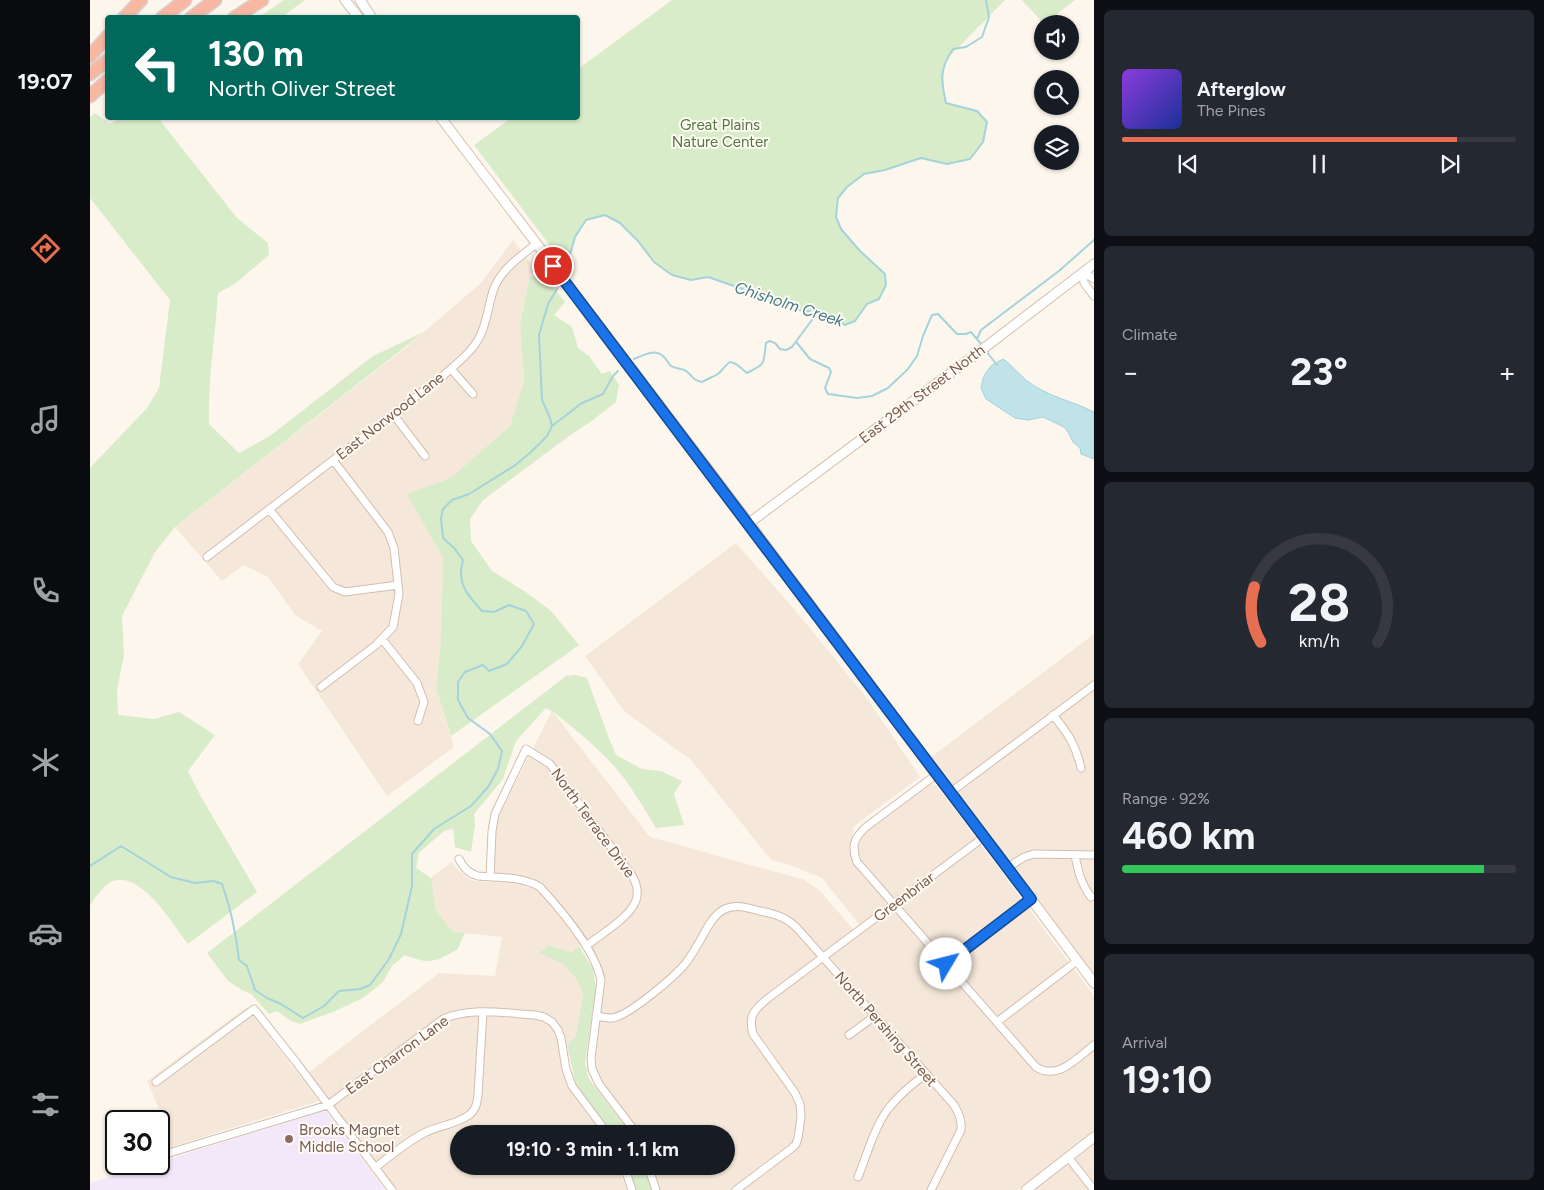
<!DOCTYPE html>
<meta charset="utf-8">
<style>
body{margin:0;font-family:Figtree,sans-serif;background:#242831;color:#f1f3f6;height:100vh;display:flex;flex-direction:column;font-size:19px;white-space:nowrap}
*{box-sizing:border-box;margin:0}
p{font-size:16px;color:#9ea1a6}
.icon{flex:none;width:28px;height:28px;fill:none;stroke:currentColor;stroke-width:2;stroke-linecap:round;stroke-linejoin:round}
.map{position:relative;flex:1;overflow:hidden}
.details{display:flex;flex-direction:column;gap:10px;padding:10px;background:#0d0f14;width:450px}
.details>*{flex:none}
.hud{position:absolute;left:15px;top:15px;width:475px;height:105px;border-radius:5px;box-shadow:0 1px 4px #0004;background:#00695c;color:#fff;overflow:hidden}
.buttons{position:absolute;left:944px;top:15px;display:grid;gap:10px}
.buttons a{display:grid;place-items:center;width:45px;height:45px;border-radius:50%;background:#171b24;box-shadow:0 1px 4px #0004;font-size:25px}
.speed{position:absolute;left:15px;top:1110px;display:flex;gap:10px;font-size:25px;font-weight:700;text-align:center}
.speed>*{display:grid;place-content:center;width:65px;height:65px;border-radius:50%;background:#171b24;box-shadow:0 1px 4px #0004;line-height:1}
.speed .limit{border:2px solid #111;border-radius:8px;background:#fff;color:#111}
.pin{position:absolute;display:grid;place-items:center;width:42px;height:42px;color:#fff;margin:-21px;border:2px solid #fff;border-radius:50%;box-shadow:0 1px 5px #0007}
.me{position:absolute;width:55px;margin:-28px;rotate:53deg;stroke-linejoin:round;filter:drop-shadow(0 0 4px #0008)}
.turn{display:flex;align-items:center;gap:18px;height:105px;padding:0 20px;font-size:22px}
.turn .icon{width:65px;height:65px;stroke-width:2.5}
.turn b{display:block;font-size:35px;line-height:42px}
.big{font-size:38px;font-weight:700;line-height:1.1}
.details .widget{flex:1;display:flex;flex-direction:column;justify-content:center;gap:8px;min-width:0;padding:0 18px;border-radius:8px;background:#242831}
.details .dial{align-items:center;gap:0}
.dial svg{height:130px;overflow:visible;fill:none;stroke:#363941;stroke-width:7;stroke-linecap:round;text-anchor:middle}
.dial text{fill:#f1f3f6;stroke:none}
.song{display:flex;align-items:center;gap:15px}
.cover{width:60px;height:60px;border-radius:8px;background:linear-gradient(135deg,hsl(270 70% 55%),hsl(230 70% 35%))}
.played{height:5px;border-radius:2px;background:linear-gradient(90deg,#e76f51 85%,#363941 85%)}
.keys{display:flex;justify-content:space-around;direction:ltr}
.heat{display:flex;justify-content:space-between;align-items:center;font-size:28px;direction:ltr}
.charge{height:8px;border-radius:4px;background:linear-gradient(90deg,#34c759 92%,#363941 0)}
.trip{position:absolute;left:360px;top:1125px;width:285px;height:50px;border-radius:25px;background:#171b24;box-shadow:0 1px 4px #0004;font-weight:700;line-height:50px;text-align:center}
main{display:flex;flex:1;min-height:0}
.tabs{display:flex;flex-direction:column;width:90px;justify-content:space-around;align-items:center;background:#090b0e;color:#9ea1a6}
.tabs .icon{width:35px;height:35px}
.tabs .current{color:#e76f51}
.tabs b{font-size:22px;color:#f1f3f6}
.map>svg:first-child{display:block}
</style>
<main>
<nav class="tabs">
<b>19:07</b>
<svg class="icon current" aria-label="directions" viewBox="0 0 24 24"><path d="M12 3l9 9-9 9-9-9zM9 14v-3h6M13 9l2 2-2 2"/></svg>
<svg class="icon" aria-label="music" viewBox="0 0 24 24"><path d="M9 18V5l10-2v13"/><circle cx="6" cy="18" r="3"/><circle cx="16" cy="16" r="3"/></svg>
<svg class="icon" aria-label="phone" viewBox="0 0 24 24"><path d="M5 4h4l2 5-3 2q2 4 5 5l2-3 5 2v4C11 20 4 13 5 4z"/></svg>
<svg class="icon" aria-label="climate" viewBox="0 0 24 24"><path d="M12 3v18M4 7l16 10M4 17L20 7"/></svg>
<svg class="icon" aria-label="car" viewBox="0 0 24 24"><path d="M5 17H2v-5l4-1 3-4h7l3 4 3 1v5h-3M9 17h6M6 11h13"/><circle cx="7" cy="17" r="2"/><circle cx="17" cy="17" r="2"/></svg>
<svg class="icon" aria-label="filters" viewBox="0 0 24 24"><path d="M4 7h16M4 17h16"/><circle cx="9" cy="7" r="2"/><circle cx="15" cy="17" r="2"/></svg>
</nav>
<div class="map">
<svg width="1004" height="1190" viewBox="0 0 1004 1190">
<rect width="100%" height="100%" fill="#fdf6ec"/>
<path fill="#f5e8da" d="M423 240 447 271 440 275 430 323 434 381 420 426 361 479 318 494 353 558 351 639 346 688 364 747 297 796 208 664 232 631 205 615 178 577 154 565 132 581 85 527 319 345 392 282Z
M646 543 705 610 776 697 830 777 764 826 761 846H768L772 836 778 831 839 785 844 784 851 791 1004 996V1131L928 1190H570L561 1166H636V1134H550L545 1124 511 1081 504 1067 514 979 509 958 497 941 482 952 460 945 473 964 487 980 493 994 486 1036 469 1053 476 1082 486 1100 512 1134H369V1166H528L537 1190H306L218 1073 349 973 405 976 412 937 363 932 346 910 341 878 362 862 369 871 377 877 384 881 401 882 406 825 409 815 462 711 560 837 715 880 729 890 763 929 769 924 732 878 700 865 681 860 601 760 534 711 495 656Z
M1004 634V975L840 758Z
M157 1007 229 1101 78 1148 72 1116 57 1081Z
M1004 1141V1190H941Z"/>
<path fill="#f3e8fa" d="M232 1111 237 1112 240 1116 295 1190H0V1183L62 1164H69V1162Z"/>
<path fill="#d8ecc9" d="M194 0H215L192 17H169Z
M582 0H915L855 61C852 76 853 88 856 103L887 111 897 122 893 142 880 159 857 164 831 158 795 170 774 174 757 187 748 198 746 217 751 229 770 251 795 274 796 285 789 299 777 304 765 321 755 325 738 314 709 310 688 304 661 292 618 277 601 280 582 275 564 262 548 241 530 224 515 215 496 220 485 237 476 267 384 145 421 118H488V69Z
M932 0H985L954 24Z
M5 113 20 124 31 118H70L69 119 147 218 178 243 179 255 146 283 128 293C125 337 118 380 119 424L149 453 180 436 283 356 334 332 85 527 65 552 32 616 34 655 27 690 28 715 64 719 89 712 125 735 98 771 110 795 167 892 98 944C83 925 50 868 21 882 12 887 6 897 0 905V468L57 408 69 388 80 300 0 198V117Z
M440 275 459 282 475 302 464 315 482 327 488 348 499 356 512 374 520 371 529 385 526 402 503 420 479 436 393 500 380 519 381 541 402 571 437 593 460 610 489 645 361 736 346 688 351 639 353 558 317 494 361 478 420 426 434 381 430 324Z
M485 675 497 678 518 736 526 755 552 769 571 771 592 781 584 794 594 825 566 828C553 807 541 785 525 767 506 746 484 728 462 711L456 708 426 741 413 779 384 814 385 825 381 852 365 847 363 829 354 831 329 853 326 868 341 878 346 910 363 932 375 933 367 950C343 962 341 965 315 955L302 966 293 982 273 998 243 1012 210 1024 201 1021 187 1011 179 1014 161 994 152 990 138 981 117 953 476 676Z
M459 945 482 952 489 946 503 969 506 988 495 1063 499 1079 541 1134H523L486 1085 477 1045 486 1036 493 994 487 980 473 964 449 953Z
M537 1166H554L562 1190H546Z"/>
<path fill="#bfe3e8" stroke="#a5d3da" d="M913 359 916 361C923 367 929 374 936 380 956 396 982 401 1004 412V459L991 454 990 448 983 442 978 432 974 427 953 417 938 420 925 418 896 399 891 388 893 378 897 371 902 365Z"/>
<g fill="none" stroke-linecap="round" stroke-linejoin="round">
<path stroke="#a5d3da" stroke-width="2" d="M476 269 485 237 496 220 515 215 530 223 548 241 564 262 582 275 601 280 618 277 661 292 688 304 709 310 738 314 755 325 765 321 777 304 789 299 796 285 795 274 770 251 751 229 746 217 748 198 757 187 774 174 795 170 831 158 857 164 880 159 893 142 897 122 887 111 856 103C851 81 849 69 863 49L876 47 892 37 899 17 896 0
M887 339 891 330 969 271 1004 240
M707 343 720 359 739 368 741 372 735 388 738 394 767 398 782 396 798 388 818 369 827 356 833 336 842 315 848 314 867 334H876L881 332 892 345
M896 351 907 365
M544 359C554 355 565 348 574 357 577 360 578 363 581 366 586 369 592 368 596 371 604 377 602 380 612 382 617 379 623 377 628 374 632 371 635 365 640 362L646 364 657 373C677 363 673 364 676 343L680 341 685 343 690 349 696 350 702 347 727 313
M462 426 492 403 513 394 523 376 528 371
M0 866 31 846 81 877 105 883 124 881 132 884C141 909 146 933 149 960L157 966 165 990 177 998 191 1004 213 1018 234 1006 249 991 270 989 280 985 299 959 311 934 322 886V854L344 829 381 806 398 787 408 769 412 751 400 734 378 718 368 700V682L375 672 393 665 399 671 417 664 432 646 444 624 436 611 419 605 404 612 392 611C378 596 366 583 373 560L364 548 353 538 351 518 353 509 362 500 379 494 424 466 440 453 457 436 462 426 460 418 452 400 449 335 458 304 467 289"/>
<defs>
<path id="street" d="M993 272 994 283 1004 296
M993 272 1004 279
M361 369 383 394
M303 414 335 456
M179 509 243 587 255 592 308 585
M117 557 354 375C366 364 382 352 389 338 398 322 398 302 405 286 413 268 431 256 446 244
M292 639 327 683 334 702 328 721
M231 687 286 645 303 627 309 594 304 548 298 532 243 460
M963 715C978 733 986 746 991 768
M847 774 776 827C764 838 761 846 767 862L946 1067C968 1081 987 1058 1004 1045
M861 792 1004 685
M985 855C988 871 991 884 1001 897
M369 859C374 868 378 873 388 876 409 878 432 876 450 887 471 910 505 949 511 980L501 1058 502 1069 509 1084 547 1134
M917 868 934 857 944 854 1004 855
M400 877 402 831 405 814 436 749 460 764 543 877C546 883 548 889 547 896 545 915 511 934 496 946
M856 964 941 899
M506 1016C511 1017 517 1018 522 1018 539 1016 584 977 595 964 600 958 604 951 608 944 615 933 621 917 633 910 645 903 657 908 670 911 685 914 696 917 707 928L864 1105C869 1114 872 1120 871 1130L841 1190
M907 1022 987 961
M759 1035 785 1016
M66 1082 164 1009 206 1062 302 1190
M69 1156 238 1105 353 1019C382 1007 414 1013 445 1015L454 1017 462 1022 468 1030 471 1038 476 1069 482 1086 518 1134
M978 1157 1004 1190
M534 1166 542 1190
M558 1166 566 1190
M30 1168 44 1164
M285 1168C301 1155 318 1141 336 1132 349 1126 367 1124 379 1115 386 1110 387 1103 388 1095L393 1012
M768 1177C777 1155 784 1128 798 1109 809 1095 822 1084 836 1074
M646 1190 702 1148 706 1144 708 1138 711 1117 710 1104 705 1093 663 1034C658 1016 664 1010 677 999L894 837"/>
<path id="secondary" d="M255 0 269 18
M270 0 282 18
M351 118 659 523 1004 983
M659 523 885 355 1004 264
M936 1190 1004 1137"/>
<path id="highway" d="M34 18 51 0
M72 18 95 0
M101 18 125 0
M144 18 172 0
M0 56 18 36
M0 74 18 60
M0 96 18 80"/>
</defs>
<use href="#street" stroke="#d1beb0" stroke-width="9"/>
<use href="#secondary" stroke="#d6c0b0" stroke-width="11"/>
<use href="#highway" stroke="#dad1cd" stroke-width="15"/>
<use href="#street" stroke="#fff" stroke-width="7"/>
<use href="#secondary" stroke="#fff" stroke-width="9"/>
<use href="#highway" stroke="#f7b7a3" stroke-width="12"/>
</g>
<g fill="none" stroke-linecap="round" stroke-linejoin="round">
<defs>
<path id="route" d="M463 266 941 899 856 964"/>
</defs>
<use href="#route" stroke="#114b97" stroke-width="12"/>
<use href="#route" stroke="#1a73e8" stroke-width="9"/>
</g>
<circle fill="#8d6e63" stroke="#fffaf3" stroke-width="2" cx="199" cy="1139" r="5"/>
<g text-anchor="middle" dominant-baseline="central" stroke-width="4" stroke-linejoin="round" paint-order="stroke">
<g font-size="15" fill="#537a41" stroke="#fffaf3">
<text x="630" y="125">Great Plains<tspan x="630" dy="17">Nature Center</tspan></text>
</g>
<g font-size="15" fill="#7a5c4d" stroke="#fffaf3">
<text transform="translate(832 394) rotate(-37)">East 29th Street North</text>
<text transform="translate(300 416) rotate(-38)">East Norwood Lane</text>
<text transform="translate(503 823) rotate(54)">North Terrace Drive</text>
<text transform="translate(814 897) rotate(-37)">Greenbriar</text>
<text transform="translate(796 1029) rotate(49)">North Pershing Street</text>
<text transform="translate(307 1055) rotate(-36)">East Charron Lane</text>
</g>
<g font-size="15" fill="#785e54" stroke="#fffaf3" text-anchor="start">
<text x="209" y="1130">Brooks Magnet<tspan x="209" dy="17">Middle School</tspan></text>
</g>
<g font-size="16" font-style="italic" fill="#437c86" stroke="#fffaf3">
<text transform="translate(699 304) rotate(18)">Chisholm Creek</text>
</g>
</g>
</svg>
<div class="buttons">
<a><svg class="icon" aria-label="sound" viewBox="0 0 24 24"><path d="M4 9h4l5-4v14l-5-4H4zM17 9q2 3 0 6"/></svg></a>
<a><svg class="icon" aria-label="search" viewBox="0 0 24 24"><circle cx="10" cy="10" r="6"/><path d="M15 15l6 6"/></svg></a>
<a><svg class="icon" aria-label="layers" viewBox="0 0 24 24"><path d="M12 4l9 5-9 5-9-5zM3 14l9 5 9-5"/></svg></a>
</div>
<div class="speed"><div class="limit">30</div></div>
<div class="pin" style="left:463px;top:266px;background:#d93025"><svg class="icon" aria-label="arrive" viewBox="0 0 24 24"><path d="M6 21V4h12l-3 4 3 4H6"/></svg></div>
<svg class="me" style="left:856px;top:964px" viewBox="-20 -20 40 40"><circle r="19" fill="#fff"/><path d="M0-13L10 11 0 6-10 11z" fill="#1a73e8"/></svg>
<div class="trip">19:10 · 3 min · 1.1 km</div>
<div class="hud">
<div class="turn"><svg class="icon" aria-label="left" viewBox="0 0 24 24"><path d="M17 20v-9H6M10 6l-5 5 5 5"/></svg><div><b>130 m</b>North Oliver Street</div></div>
</div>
</div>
<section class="details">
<div class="widget">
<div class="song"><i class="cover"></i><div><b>Afterglow</b><p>The Pines</p></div></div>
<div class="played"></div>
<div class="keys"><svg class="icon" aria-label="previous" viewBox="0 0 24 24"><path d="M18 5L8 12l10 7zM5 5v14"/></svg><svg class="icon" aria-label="pause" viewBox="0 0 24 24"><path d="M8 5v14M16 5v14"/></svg><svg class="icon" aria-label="next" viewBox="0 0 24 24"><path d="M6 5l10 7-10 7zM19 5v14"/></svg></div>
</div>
<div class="widget"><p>Climate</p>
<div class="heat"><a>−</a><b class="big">23°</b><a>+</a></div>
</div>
<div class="widget dial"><svg viewBox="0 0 100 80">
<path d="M14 69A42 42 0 1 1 86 69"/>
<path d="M14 69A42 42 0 0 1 10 35" stroke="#e76f51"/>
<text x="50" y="56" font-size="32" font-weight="700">28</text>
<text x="50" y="72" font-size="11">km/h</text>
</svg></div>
<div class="widget"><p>Range · 92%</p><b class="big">460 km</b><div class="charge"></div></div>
<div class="widget"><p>Arrival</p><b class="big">19:10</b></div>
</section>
</main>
